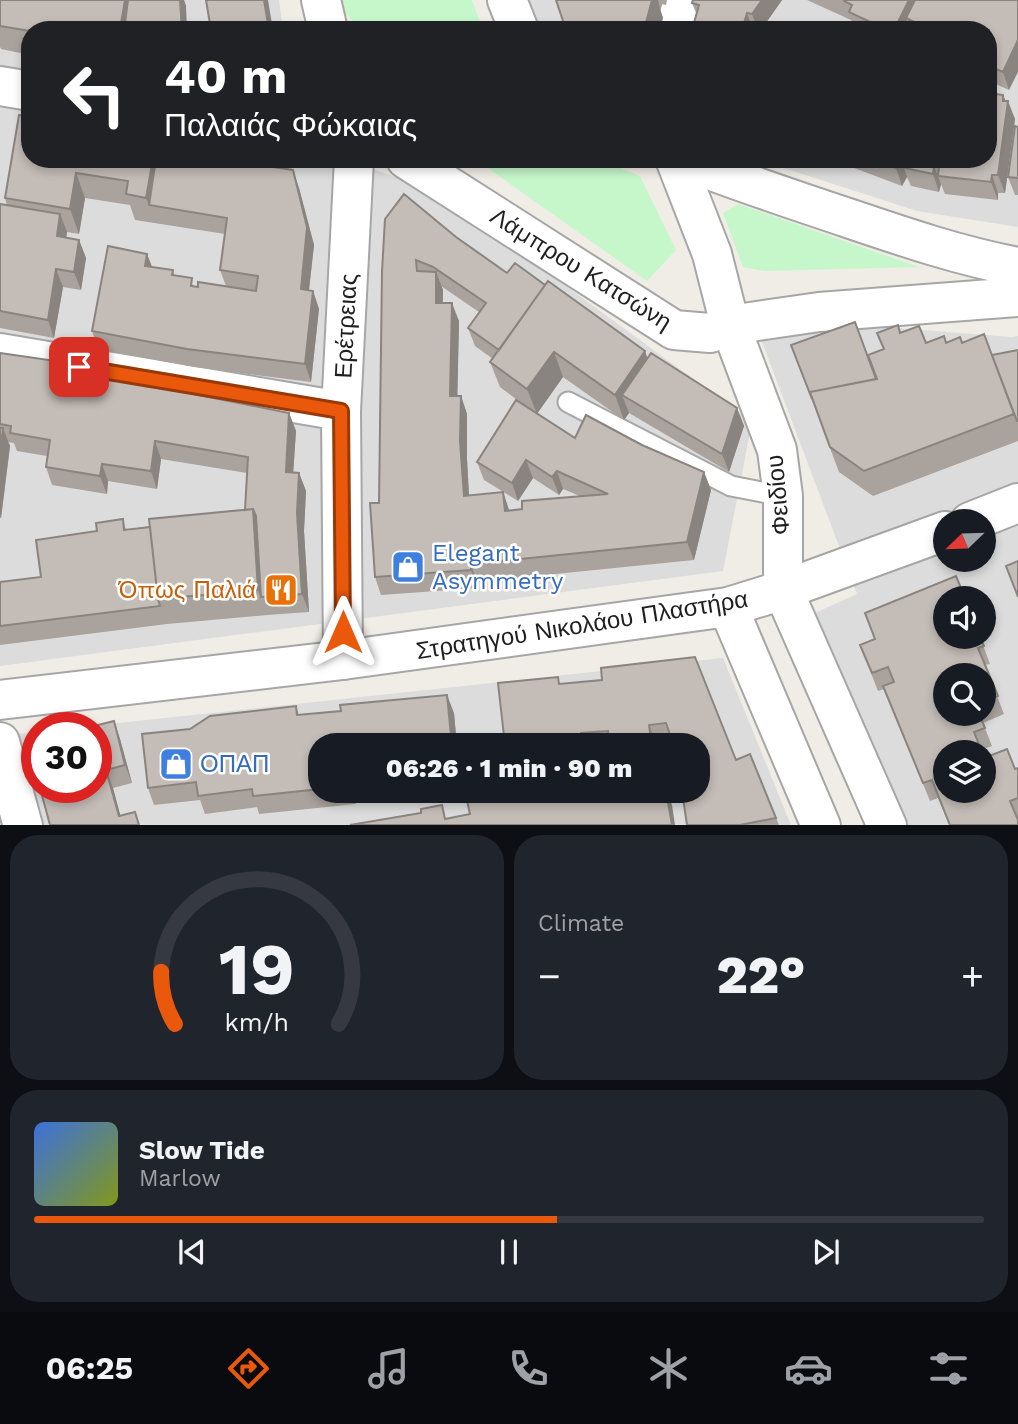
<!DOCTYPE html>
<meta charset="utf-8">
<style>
body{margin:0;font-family:"Work Sans",sans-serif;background:#20242c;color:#f1f3f6;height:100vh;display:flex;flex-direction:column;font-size:26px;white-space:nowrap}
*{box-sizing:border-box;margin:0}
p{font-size:23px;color:#9ea1a6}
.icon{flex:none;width:38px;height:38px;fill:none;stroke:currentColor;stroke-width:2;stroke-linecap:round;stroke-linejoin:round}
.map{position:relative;height:825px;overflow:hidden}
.sheet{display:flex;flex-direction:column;gap:10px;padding:10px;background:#0d0f14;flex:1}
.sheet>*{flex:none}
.guide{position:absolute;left:21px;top:21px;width:976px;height:147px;border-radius:28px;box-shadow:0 4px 10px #0003;background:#202124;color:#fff;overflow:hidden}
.needle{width:46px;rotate:247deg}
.controls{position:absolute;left:933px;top:509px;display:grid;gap:14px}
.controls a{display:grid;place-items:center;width:63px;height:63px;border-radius:50%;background:#171b24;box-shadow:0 4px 10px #0003;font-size:35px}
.speed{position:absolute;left:21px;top:712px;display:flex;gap:14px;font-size:35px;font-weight:700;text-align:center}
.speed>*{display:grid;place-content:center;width:91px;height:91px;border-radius:50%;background:#171b24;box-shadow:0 4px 10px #0003;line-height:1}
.speed .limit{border:10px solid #d22;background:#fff;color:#111}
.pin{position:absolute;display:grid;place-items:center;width:60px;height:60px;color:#fff;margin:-30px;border-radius:14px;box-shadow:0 4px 10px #0006}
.me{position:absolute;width:77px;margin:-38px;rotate:0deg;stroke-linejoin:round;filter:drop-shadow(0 0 5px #0008)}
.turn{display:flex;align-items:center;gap:24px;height:147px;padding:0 28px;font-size:32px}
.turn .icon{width:91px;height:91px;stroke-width:2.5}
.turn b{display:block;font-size:49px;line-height:60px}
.big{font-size:52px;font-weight:800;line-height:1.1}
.sheet .card{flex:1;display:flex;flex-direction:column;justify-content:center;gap:10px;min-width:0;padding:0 24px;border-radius:28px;background:#20242c}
.sheet .dial{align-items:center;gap:0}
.dial svg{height:182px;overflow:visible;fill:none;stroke:#363941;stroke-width:7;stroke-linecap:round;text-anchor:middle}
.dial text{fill:#f1f3f6;stroke:none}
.song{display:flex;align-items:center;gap:21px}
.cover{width:84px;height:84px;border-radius:10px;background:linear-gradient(135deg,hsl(220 70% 55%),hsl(70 70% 35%))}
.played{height:7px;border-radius:4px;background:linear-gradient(90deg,#ea580c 55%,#363941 55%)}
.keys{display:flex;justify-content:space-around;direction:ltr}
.heat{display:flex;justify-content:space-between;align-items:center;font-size:38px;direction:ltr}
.sheet .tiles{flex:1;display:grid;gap:10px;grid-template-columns:1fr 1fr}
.card:last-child{grid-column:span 2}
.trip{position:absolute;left:308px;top:733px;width:402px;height:70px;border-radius:28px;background:#171b24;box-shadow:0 4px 10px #0003;font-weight:800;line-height:70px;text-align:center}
.menu{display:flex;height:112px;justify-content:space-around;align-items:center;background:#090b0e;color:#9ea1a6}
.menu .icon{width:49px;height:49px}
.menu .current{color:#ea580c}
.menu b{font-size:32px;color:#f1f3f6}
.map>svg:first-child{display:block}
</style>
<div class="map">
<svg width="1018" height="826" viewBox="0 0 1018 826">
<rect width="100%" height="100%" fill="#f0ede6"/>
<path fill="#dddcdc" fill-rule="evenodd" d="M0 0H279L283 30H30V159H344L436 191 752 422 723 571 0 666Z
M526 0H1018V227L917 211 756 159H989V30H537Z
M860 325 1011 337 1018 336V825H899L808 616 857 594 761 339ZM945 522H984V560H945ZM945 598H984V637H945ZM945 676H984V714H945ZM945 752H984V791H945Z
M723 658 791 825H0V736L37 732V788H96V728H72ZM320 746H698V791H320Z"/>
<path fill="#c6f7cb" d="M343 0H472L483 30H360L344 11Z
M475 159H597L640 176 676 250 647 281Z
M738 204 919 267 764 271 743 267 723 213Z"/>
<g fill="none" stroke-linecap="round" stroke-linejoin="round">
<defs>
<path id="service" d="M568 402 731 486 783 496"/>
<path id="minor" d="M675 30 683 0
M0 86 30 91
M675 159 712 254 730 325 777 450 783 496V590L887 826
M0 353 341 411
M728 607 821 826
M343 660 341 411 354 159
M0 742 23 826"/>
<path id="tertiary" d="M321 0 328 30
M507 0 519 30
M406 159 674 330 710 333 730 325 819 312 1018 297
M681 159C736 181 792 199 848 218 904 237 960 256 1018 267
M970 522 1018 503
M0 700 343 660 728 607 783 590 945 531"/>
</defs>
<use href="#service" stroke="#a6a6a6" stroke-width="23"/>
<use href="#minor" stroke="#a6a6a6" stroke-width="42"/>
<use href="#tertiary" stroke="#a6a6a6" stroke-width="42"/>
<use href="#service" stroke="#fff" stroke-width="19"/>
<use href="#minor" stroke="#fff" stroke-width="38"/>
<use href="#tertiary" stroke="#fff" stroke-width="38"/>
</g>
<path fill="#a9a29d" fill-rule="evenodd" d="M0 0H184L186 6 30 30V55L1 49 0 47Z
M556 0H667L666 5 661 4 660 9 663 18Z
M782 0 761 30H692L697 15 692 3Z
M807 0H1018L1009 90 989 81V30H855L851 20Z
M1006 101 1015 119 1005 193H998V200L945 194 941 184 939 192 911 186 907 177 902 186 849 166 847 159H989Z
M1018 127V195H1015L1008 177Z
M30 159H229V161L299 188 314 245 309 290 313 291 319 309 311 382 194 367 98 349 92 331 147 254 152 267 173 270 175 276 195 286H226L220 270 225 234 135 220 130 205 85 198 79 234 67 232 66 237 79 240 86 258 81 290 63 287 54 338 0 328V204L7 206 5 198Z
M456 237 507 273 648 358 737 408 744 426 729 472 629 413 624 420 563 377 537 413 575 438 642 445 704 472 711 490 694 560 477 582 478 588 381 595 375 577 379 503 382 271ZM441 286 479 312 468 328 475 346 493 359 490 362 500 387 525 406 477 462 484 480 518 501 533 478 559 495 563 489 580 496 522 509 509 510 503 492 469 495 467 459V414L461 396H457L459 321 443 303V290Z
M901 333 926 343H962L992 355 1018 350V441L873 496 839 472 791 345 868 355 884 350Z
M0 353 63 362 66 370 116 378H165L168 389 289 413 296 431 293 473H299L306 491 304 531 309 612 267 615 167 624 0 645V582L41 577 97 531 123 519 126 530 245 510 247 473 161 459 157 489 108 481 107 494 52 485 46 467 47 456 17 451 14 443 8 442 10 446 1 518H0Z
M865 613 980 637 990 664 985 665 1004 714 983 723 992 746 981 750 984 758 1015 769 1018 768V825H949L938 798 930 801 884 689 878 691 860 645 875 639ZM984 676V714H945Z
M602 680 736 760 750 754 779 825H687L698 791V746H674L672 741 656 743V746H505L498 683 561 684Z
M296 706 299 715 454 713 457 746H320V791H378L354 793 356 804 259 814 257 807 205 814 200 800 154 805 148 788 190 729Z
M114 721 120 739 132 783 113 788 120 816 140 825H50Z"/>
<path fill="#89847f" d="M125 0H134L133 30H120Z
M180 0H184L186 6 187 30H182Z
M264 0H268L273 30H269Z
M651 0H658L660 8V9L663 18 660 30H644Z
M762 0H782L761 30H758L752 14Z
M909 0H930L906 18 910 30H895V28Z
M747 13 753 30H742Z
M1018 40V72L1009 90 1003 72Z
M1003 95 1008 106V101L1015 119 1005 193 998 175Z
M153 159H164L149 205 146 198Z
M901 159 907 177 902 186 896 168Z
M934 166 941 184 939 192 933 174Z
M293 170 299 188 314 245 307 307 301 289Z
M76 173 85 198 79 234 70 209Z
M992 175 998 193V200L991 182Z
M60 214 67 232 64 254 57 236Z
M79 240 86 258 81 290 74 272Z
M147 254 154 272 145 266Z
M56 269 63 287 54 338 48 320Z
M436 272 443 290 442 321 436 303Z
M313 291 319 309 311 382 305 364Z
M452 303 459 321 457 414 450 396Z
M645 351 654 376 622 395 629 413 624 420 615 395Z
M554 352 563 377 537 414 527 389Z
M165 378 171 396 163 388Z
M461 396 467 414V459L470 514 464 496 460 441Z
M737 408 744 426 729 472 722 454Z
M289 413 296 431 292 490 286 472Z
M3 428 10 446 1 518 0 515V454Z
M155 441 161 459 157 489 151 471Z
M526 460 533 478 518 501 512 483Z
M102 464 108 481 107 494 100 476Z
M557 471 563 489 559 495 552 477Z
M704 472 711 490 694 560 687 542Z
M299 473 306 491 304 531 309 612 302 594 297 513Z
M503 492 509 510 505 511Z
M253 509 262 534 261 597 258 590Z
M471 564 477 582 478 588 471 570Z
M447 695 454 713 457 746H452Z
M114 721 120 739 132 783 125 765Z
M649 725 656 743V746H653L651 740Z
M106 770 113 788 123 825 119 816Z
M351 791H354V793L356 804Z
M666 791 672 805 675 825H672Z"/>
<path fill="#c4bcb6" stroke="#89847f" stroke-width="2" d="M0 0H125L120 30H30V31L0 26Z
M128 0H180L182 30H124Z
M206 0H264L269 30H211Z
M556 0H652L644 30H566Z
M693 0H762L752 14 747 13 742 30H692L699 5 692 3Z
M844 0H909L895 28 889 26 887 30 849 12 852 5 844 1Z
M915 0H1018V40L1003 72 989 66V30H930L906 18Z
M989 93 1003 95V101H1008L998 175H992L991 182 938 176 939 167 934 166 933 174 905 168 907 161 901 159 896 168 872 159H989Z
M19 115 30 116V159H153L146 198 126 194 128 181 76 173 70 209 5 198Z
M1015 126 1018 127V178L1008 177Z
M156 159H220L293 170 307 227 301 289 313 291 305 364 187 349 92 331 108 246 147 254 145 266 173 270 172 275 192 278 191 286 198 287V282L256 291 258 276 220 270 227 218 149 205Z
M404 194 456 237 507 273 515 263 545 285 499 350 468 328 486 303 433 267 416 260 417 271 436 272V303H452L450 396H461L460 441 464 496 503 492 505 511 522 509V501L608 494 557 471 552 477 526 460 512 483 477 462 516 400 575 438 586 415 642 445 704 472 687 542 471 564V570L375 577 370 503H379L382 271 385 219Z
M0 204 60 214 57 236 79 240 74 272 56 269 48 320 0 311Z
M548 281 645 351 615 395 554 352 527 389 490 362Z
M855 322 876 379 810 392 812 399 791 345Z
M898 325 900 333 919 326 926 343 944 336 946 343 960 337 962 343 984 334 1014 414 864 471 830 447 810 392 877 379 868 355 884 349 877 333Z
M1018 350V421H1017L992 355Z
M0 353 63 362 62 369 116 378 117 371 165 378 163 388 289 413 286 472 299 473 297 513 302 594 261 597 256 516 253 509 245 510 248 457 155 441 151 471 102 464 100 476 46 467 50 440 10 433 11 426 0 424Z
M651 353 737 408 722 454 622 395Z
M0 428H3L0 454Z
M253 509 258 590 158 599 149 519Z
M123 519 124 530 150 527 158 599 160 606 0 626V582L41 577 36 540 97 531 96 523Z
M1018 561V597L1006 566Z
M956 576 965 598H945V637H980L984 646 978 648 998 696 984 702V676H945V714H979L985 728 974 732 982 752H945V791H984V756V758L1007 749 1015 769 1018 768V798L1010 801 1018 820V825H950L932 780 923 783 883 686 894 682 888 667 872 673 860 645 875 639 865 613Z
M695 657 736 760 750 754 776 818 740 825H687L682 791H698V746H683L682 744 674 746 666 723 649 725 651 740 609 745 608 731 581 733V737L505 745 498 683 558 677 559 684 602 680 601 668Z
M447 695 452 746H320V789L253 796 252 789 198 796 196 782 148 788 142 734 190 729 210 716 296 706 297 715 341 711 340 705Z
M114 721 125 765 106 770 119 816 135 812 139 825H50L40 788H96V728H86Z
M37 740V774L28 743Z
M517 791H626L627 794 644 791H666L672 825H350L421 813V809L442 805 445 819 470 814 467 801Z"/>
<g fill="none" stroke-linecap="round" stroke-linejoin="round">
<defs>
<path id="route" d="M79 367 341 411 343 632"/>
</defs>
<use href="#route" stroke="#983908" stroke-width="18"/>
<use href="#route" stroke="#ea580c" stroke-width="12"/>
</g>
<defs>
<symbol id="shop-square" viewBox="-11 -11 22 22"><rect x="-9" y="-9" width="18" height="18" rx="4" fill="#3f7fe0" stroke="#fff"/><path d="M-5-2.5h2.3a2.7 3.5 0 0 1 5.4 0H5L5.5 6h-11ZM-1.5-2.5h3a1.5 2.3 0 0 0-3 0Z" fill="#fff"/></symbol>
<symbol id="restaurant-square" viewBox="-11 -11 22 22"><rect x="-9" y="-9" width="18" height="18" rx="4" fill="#e8710a" stroke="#fff"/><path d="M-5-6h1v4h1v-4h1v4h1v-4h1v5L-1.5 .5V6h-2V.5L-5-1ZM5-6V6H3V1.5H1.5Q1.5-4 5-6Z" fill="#fff"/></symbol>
</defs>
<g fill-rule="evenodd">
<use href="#shop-square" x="389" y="548" width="38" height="38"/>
<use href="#restaurant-square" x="262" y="571" width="38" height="38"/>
<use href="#shop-square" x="157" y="745" width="38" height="38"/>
</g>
<g text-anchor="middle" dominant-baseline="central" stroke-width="5" stroke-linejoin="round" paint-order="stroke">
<g font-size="24" fill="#1f1f1f" stroke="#fff">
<text transform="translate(581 269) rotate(32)">Λάμπρου Κατσώνη</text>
<text transform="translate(346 326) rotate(-87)">Ερέτρειας</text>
<text transform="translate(778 495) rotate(-95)">Φειδίου</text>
<text transform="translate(582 625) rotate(-9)">Στρατηγού Νικολάου Πλαστήρα</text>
</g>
<g font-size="24" fill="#366cbe" stroke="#fff" text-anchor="start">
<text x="432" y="553">Elegant<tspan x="432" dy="28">Asymmetry</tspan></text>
<text x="200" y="764">ΟΠΑΠ</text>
</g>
<g font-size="24" fill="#c56008" stroke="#fff" text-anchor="end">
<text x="256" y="590">Όπως Παλιά</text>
</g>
</g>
</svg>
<div class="controls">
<a><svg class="needle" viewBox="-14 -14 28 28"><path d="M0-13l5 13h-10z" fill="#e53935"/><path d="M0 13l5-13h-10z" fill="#9ea1a6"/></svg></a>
<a><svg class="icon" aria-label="sound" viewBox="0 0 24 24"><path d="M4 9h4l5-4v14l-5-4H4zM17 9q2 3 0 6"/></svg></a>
<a><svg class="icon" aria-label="search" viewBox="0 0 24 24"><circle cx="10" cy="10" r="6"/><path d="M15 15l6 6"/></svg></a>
<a><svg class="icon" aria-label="layers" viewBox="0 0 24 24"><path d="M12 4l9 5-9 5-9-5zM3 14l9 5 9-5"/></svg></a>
</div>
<div class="speed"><div class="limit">30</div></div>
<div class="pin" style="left:79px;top:367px;background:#d93025"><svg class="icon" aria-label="arrive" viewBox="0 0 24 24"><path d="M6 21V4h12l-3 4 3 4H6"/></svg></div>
<svg class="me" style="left:343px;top:632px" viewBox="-20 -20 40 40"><path d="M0-17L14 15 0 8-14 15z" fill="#ea580c" stroke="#fff" stroke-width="4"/></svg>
<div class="trip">06:26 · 1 min · 90 m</div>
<div class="guide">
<div class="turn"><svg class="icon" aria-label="left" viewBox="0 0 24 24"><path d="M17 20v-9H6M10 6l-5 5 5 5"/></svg><div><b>40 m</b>Παλαιάς Φώκαιας</div></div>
</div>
</div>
<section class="sheet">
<div class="tiles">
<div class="card dial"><svg viewBox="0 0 100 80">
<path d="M14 69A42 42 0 1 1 86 69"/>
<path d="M14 69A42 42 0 0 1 8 46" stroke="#ea580c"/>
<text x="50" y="56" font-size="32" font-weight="700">19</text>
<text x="50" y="72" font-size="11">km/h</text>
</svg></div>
<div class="card"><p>Climate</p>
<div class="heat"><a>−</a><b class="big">22°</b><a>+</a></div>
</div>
<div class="card">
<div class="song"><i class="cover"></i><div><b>Slow Tide</b><p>Marlow</p></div></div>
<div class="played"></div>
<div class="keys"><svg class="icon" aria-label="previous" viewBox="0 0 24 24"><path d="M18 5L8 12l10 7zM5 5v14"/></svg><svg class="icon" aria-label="pause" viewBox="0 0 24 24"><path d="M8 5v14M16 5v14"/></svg><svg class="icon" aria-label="next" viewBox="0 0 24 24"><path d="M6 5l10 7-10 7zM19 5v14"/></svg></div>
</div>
</div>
</section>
<nav class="menu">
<b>06:25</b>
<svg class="icon current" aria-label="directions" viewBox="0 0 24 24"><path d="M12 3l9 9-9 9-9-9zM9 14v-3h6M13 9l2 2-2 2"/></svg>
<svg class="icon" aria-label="music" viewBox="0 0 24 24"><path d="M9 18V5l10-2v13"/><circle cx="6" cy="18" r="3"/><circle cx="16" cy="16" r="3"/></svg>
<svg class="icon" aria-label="phone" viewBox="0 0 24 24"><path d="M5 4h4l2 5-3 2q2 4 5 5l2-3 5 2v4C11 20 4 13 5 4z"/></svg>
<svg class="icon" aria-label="climate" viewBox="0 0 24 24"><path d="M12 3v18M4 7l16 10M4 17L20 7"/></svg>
<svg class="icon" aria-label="car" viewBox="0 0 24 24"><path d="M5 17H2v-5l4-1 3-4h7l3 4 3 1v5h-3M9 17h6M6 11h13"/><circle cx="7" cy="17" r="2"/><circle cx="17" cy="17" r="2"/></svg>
<svg class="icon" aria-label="filters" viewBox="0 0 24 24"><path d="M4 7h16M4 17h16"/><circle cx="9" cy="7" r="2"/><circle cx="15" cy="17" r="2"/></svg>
</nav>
